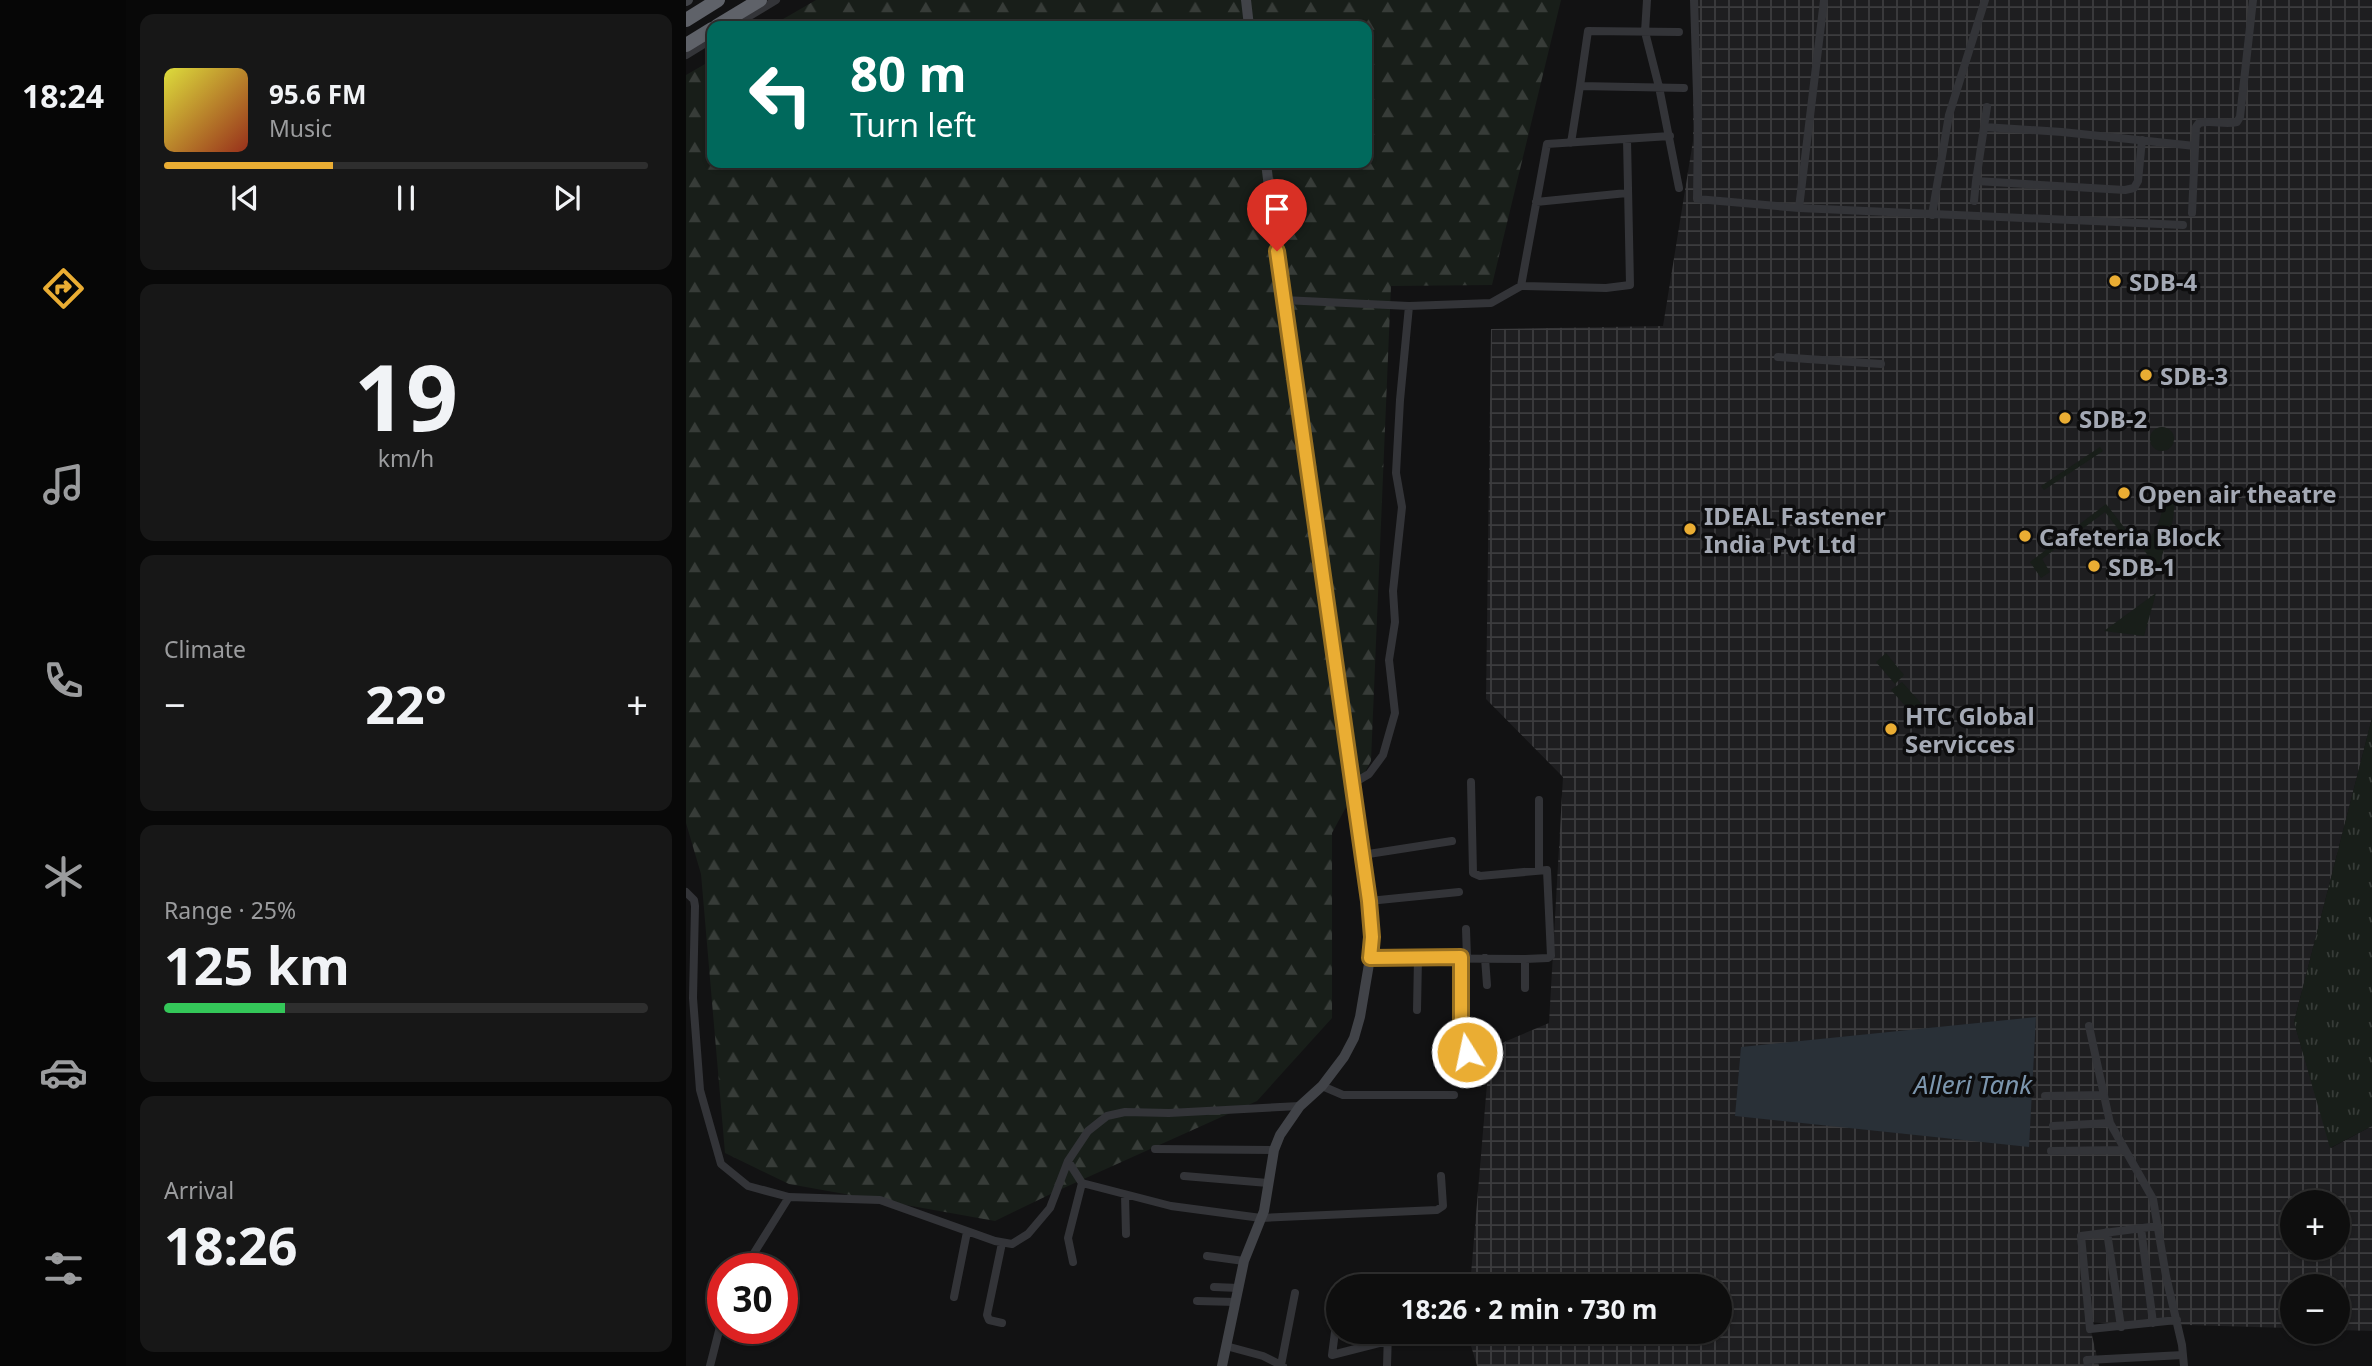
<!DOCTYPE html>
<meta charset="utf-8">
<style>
body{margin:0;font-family:"Noto Sans",sans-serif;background:#171717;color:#f1f3f6;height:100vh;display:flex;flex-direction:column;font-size:26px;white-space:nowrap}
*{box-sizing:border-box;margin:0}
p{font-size:23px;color:#9b9c9e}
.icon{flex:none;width:38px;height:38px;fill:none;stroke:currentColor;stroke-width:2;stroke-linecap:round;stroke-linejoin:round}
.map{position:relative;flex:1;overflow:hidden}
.panel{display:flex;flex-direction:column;gap:14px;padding:14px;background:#080808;width:560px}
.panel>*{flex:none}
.banner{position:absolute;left:21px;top:21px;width:665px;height:147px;border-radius:14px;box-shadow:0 2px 5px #0004,0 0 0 2px #2e2e2e;background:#00695c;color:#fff;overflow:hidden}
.controls{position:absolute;left:1594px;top:1190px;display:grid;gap:14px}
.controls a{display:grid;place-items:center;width:70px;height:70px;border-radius:50%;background:#0e0e0e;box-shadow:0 2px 5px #0004,0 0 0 2px #2e2e2e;font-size:35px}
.speed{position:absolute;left:21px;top:1253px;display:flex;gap:14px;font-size:35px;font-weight:700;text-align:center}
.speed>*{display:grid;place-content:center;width:91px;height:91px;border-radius:50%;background:#0e0e0e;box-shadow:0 2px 5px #0004,0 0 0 2px #2e2e2e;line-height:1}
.speed .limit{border:10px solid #d22;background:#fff;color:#111}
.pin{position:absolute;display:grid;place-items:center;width:60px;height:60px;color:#fff;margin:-72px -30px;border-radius:50% 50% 50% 0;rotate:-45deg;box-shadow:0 0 7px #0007}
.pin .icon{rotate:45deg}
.me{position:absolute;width:77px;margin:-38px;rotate:350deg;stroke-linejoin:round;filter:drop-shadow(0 0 5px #0008)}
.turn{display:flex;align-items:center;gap:24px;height:147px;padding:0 28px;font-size:32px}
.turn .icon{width:91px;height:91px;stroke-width:2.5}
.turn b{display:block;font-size:49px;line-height:60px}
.big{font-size:52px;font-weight:700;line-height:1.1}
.panel .widget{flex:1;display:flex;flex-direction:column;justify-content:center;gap:10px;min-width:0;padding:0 24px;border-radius:14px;background:#171717}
.panel .dial{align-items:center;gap:0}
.dial b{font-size:91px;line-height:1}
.song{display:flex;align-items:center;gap:21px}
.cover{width:84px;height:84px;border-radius:10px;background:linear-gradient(135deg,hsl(60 70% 55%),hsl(10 70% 35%))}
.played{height:7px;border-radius:4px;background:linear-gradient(90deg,#eaad33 35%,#2e2e2e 35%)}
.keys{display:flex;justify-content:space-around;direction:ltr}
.heat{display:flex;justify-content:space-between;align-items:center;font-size:38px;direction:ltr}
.charge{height:10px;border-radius:5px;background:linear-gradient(90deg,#34c759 25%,#2e2e2e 0)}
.trip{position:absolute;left:640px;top:1274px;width:406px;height:70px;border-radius:35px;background:#0e0e0e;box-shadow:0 2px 5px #0004,0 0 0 2px #2e2e2e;font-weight:700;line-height:70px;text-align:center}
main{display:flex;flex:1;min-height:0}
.menu{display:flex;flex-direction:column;width:126px;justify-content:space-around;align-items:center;background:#060606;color:#9b9c9e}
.menu .icon{width:49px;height:49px}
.menu .active{color:#eaad33}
.menu b{font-size:32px;color:#f1f3f6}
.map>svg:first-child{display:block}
</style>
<main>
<nav class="menu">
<b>18:24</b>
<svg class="icon active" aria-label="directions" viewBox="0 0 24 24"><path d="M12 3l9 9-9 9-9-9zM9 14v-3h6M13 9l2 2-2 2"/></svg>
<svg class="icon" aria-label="music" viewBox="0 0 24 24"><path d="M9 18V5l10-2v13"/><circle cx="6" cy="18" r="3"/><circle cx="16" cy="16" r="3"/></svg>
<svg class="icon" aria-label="phone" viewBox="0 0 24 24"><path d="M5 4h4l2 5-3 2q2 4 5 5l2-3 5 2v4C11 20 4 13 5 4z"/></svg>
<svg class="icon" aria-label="climate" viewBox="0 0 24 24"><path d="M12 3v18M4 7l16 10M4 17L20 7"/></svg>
<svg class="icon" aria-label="car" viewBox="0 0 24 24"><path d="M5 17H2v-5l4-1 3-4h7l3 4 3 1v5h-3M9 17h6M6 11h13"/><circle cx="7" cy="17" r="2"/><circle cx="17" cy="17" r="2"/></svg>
<svg class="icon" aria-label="filters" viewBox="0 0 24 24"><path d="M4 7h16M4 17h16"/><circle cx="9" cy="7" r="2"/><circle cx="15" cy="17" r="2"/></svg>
</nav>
<section class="panel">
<div class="widget">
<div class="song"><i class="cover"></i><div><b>95.6 FM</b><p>Music</p></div></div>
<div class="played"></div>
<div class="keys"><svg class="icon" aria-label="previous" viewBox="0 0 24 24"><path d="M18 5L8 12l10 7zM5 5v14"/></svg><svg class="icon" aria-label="pause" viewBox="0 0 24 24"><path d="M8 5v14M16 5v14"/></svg><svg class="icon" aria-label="next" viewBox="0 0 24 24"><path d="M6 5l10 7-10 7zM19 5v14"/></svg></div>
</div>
<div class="widget dial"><b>19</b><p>km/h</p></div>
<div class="widget"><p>Climate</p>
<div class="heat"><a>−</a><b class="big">22°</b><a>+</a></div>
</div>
<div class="widget"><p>Range · 25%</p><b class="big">125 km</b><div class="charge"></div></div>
<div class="widget"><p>Arrival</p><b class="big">18:26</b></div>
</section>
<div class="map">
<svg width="1686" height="1366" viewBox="0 0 1686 1366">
<defs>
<pattern id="industrial-grid" width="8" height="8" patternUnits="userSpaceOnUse" patternTransform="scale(1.75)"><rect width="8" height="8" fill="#1e1e20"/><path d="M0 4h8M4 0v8" fill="none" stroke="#3c3c3e"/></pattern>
<pattern id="grass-tufts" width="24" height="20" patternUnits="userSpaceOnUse" patternTransform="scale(1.75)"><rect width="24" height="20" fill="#181e19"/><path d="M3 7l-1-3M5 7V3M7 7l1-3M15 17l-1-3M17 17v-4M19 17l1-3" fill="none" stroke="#373c38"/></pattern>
<pattern id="forest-firs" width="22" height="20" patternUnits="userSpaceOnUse" patternTransform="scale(1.75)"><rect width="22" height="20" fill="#181e19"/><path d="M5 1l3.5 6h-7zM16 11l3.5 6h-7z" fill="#373c38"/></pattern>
</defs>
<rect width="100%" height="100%" fill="#121213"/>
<path fill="url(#industrial-grid)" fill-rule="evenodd" d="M1007 0H1686V718L1608 1022 1645 1148 1686 1126V1331L1652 1330V1286H1606V1328L1403 1322 1413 1366H791L781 1332H1034V1286H784L804 1048 863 1023 877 777 800 699 805 329 977 326 1007 141ZM1606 1202H1652V1248H1606Z"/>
<path fill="url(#grass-tufts)" d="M1686 718V1126L1644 1148 1608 1022Z"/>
<path fill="url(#forest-firs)" d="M130 0H875L806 285 705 286 685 761 646 833V1018L571 1101 371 1191 309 1221 103 1184 39 1153 15 874 0 823V75L26 60V163H681V26H85Z"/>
<path fill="#181e19" d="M1464 439a12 12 0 1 1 24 0a12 12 0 1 1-24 0Z
M1414 447 1417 451 1358 490 1355 486Z
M1487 491C1492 519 1480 544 1471 569L1456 547C1470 533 1479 514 1477 493Z
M1420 504 1441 531 1436 534 1419 512 1356 559 1364 572 1355 578 1344 562Z
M1470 593 1458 636 1418 631Z
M1200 653 1218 675 1209 684 1190 662Z
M1216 682 1241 710 1231 719 1205 690Z"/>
<path fill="#293037" d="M1350 1017 1343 1147 1049 1116 1055 1047Z"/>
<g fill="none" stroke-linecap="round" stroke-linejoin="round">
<path stroke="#333438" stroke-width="8" d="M961 0 959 32 973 87 993 188
M1008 0 1012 126 1011 199 1113 208 1497 225
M47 26 90 0
M0 55 26 39
M894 86 902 31 993 32
M1301 107 1290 181 1439 190 1448 188 1452 181 1456 140
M1298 127 1376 132 1509 146
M885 143 894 86 998 88
M1288 201 1290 181
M850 202 941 193
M1113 208 1138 0
M1506 213 1510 127 1513 123C1526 120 1539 125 1551 122L1554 117 1567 0
M1246 215 1263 115 1299 0
M835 286 920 288 944 285 941 139
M597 300 723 306 805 303 835 286 861 144 984 136
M1092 357 1195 364
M666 784 683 774 697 755 709 713 703 660 709 622 707 591 716 507 710 473 714 400 723 306
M676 855 766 841
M853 869V800
M0 892 8 900 9 906 7 998 14 1090 35 1164 62 1186 103 1197 58 1269
M683 901 773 892
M780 929 781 958
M775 957V1034L781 1052
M684 958 839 959 862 958 865 956 861 870 794 876 787 873 785 782
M799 958 801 985
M839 988V959
M731 1010 732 958
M1403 1026 1424 1123 1467 1199 1480 1276 1496 1345 1498 1366
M636 1086 657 1095H768
M1359 1096 1417 1095
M1367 1126 1424 1123
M469 1149 588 1150
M1365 1151 1438 1150
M382 1161 396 1183 485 1206 575 1218 751 1210 757 1206 755 1176
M498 1176 582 1183
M439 1195 440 1234
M103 1197 194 1200 309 1241 326 1244 342 1234 364 1208 382 1161 402 1131 421 1116 439 1112 483 1113 614 1106
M1472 1226 1395 1236 1404 1329 1491 1320
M1455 1228 1467 1323
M1421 1232 1435 1327
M316 1243 301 1315 303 1320 316 1323
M521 1256 558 1261
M387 1262 382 1238 396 1183
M528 1287 553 1288
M268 1297 281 1232
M511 1301 550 1302
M653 1301 646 1355 701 1341
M540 1346 577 1356 597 1366
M595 1365 609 1293
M24 1366 37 1315
M701 1366 702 1332
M1402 1366 1401 1360 1497 1355"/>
<path stroke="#414348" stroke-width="10" d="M560 0 563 26
M0 1 2 0
M536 1366 558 1261 578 1211 588 1150 594 1135 614 1106 636 1086 658 1057 668 1038 674 1017 684 958 686 937 683 901 597 300 580 163"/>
<path stroke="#5f6269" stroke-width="14" d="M0 20 32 0
M31 26 74 0
M0 45 26 29"/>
</g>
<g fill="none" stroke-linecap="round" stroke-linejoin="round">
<defs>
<path id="route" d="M591 251 683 901 686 937 684 958 775 957V1034L781 1052"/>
</defs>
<use href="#route" stroke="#987021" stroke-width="18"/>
<use href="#route" stroke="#eaad33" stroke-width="12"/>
</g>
<g fill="#eaad33" stroke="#0d0d0e" stroke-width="2.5">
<circle cx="1429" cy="281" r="7"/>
<circle cx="1460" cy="375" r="7"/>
<circle cx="1379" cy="418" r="7"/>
<circle cx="1438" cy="493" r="7"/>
<circle cx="1004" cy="529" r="7"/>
<circle cx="1339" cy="536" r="7"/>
<circle cx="1408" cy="566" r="7"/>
<circle cx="1205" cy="729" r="7"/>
</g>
<g text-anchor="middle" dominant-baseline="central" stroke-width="7" stroke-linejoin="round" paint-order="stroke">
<g font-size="24" font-weight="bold" fill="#a4a9b4" stroke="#0d0d0e" text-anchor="start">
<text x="1443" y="281">SDB-4</text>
<text x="1474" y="375">SDB-3</text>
<text x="1393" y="418">SDB-2</text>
<text x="1452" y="493">Open air theatre</text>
<text x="1018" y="515">IDEAL Fastener<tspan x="1018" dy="28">India Pvt Ltd</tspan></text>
<text x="1353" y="536">Cafeteria Block</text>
<text x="1422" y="566">SDB-1</text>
<text x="1219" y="715">HTC Global<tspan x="1219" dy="28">Servicces</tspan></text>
</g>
<g font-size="26" font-style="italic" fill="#7c96ae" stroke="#0d0d0e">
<text x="1287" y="1084">Alleri Tank</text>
</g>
</g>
</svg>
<div class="controls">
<a>+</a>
<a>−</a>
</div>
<div class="speed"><div class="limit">30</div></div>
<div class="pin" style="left:591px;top:251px;background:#d93025"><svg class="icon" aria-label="arrive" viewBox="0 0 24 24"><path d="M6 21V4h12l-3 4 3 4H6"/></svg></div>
<svg class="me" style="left:781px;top:1052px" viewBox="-20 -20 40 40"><circle r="17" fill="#eaad33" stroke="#fff" stroke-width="3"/><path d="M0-11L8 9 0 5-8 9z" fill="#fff"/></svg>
<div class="trip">18:26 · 2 min · 730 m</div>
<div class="banner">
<div class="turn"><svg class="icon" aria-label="left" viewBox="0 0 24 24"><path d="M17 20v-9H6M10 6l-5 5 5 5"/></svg><div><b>80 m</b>Turn left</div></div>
</div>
</div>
</main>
